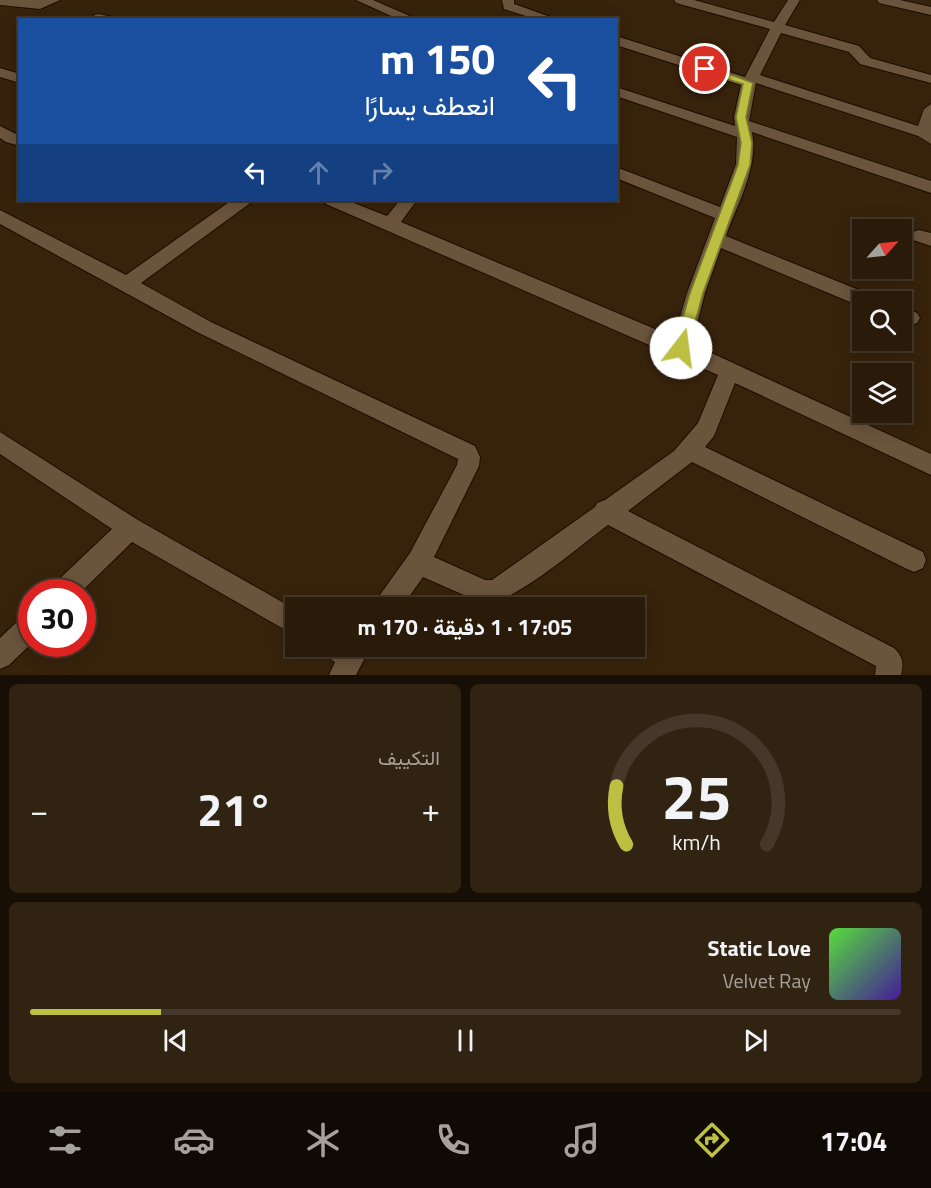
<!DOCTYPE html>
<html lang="ar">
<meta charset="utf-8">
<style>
body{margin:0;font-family:"Titillium Web",Vazirmatn,sans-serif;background:#312312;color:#f1f3f6;direction:rtl;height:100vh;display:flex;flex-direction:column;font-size:22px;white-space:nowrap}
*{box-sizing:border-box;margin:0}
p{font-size:20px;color:#a5a19c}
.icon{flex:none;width:33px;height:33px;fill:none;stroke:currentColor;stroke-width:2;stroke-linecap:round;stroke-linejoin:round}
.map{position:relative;height:675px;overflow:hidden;direction:ltr}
.side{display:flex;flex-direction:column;gap:9px;padding:9px;background:#170e05;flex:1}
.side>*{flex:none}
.banner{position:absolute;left:18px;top:18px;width:600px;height:183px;border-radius:0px;box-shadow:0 3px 15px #0003,0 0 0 2px #45382a;direction:rtl;background:#1a4fa0;color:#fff;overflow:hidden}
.needle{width:39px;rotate:63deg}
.fabs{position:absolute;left:852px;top:219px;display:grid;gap:12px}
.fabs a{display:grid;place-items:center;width:60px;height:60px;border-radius:0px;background:#291a09;box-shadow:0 3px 15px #0003,0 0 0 2px #45382a;font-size:30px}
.speed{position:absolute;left:18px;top:579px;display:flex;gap:12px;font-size:30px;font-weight:700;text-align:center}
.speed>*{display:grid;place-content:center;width:78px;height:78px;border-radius:50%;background:#291a09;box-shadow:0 3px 15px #0003,0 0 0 2px #45382a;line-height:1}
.speed .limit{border:9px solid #d22;background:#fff;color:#111}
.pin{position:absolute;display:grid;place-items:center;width:51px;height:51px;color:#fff;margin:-26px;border:3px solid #fff;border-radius:50%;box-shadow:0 2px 6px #0007}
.me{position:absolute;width:66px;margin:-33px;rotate:15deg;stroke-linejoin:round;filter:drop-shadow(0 0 4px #0008)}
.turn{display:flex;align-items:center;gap:21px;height:126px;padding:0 24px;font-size:27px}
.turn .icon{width:78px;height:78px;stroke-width:2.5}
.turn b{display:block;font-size:42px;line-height:51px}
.lanes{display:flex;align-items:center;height:57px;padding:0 24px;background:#0003;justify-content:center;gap:30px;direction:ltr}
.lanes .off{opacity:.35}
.big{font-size:45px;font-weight:700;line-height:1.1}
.side .widget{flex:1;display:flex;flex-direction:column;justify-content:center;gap:9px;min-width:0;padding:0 21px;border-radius:9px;background:#312312}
.side .dial{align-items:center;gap:0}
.dial svg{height:156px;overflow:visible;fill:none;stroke:#45382a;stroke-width:7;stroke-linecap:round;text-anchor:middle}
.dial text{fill:#f1f3f6;stroke:none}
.song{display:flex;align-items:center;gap:18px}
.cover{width:72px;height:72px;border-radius:9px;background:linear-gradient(135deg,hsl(110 70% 55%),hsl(260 70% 35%))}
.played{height:6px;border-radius:3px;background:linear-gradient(90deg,#bdbf43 15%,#45382a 15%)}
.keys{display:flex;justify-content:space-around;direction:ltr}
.heat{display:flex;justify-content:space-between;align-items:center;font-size:33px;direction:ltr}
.side .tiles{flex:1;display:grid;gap:9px;grid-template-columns:1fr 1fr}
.widget:last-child{grid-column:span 2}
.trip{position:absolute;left:285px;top:597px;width:360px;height:60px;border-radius:0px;background:#291a09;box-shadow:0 3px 15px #0003,0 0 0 2px #45382a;font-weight:700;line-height:60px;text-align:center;direction:rtl}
.dock{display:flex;height:96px;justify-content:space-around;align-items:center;background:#100a04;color:#a5a19c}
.dock .icon{width:42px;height:42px}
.dock .active{color:#bdbf43}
.dock b{font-size:27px;color:#f1f3f6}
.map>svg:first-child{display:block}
</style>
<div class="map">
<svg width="931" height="675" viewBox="0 0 931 675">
<rect width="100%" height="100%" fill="#37230c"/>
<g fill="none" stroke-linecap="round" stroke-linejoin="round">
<defs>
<path id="minor" d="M0 0H60L40 9 0 5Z
M356 0H373L419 20H400Z
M502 0H514V4L559 20H538L504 9Z
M674 0H694L774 22 788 0H800L785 25 859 46 870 58 931 75V83L860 64 849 52 781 33 760 75 918 126 924 109 931 104V144L918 136 756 83 749 121 931 181V193L752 132C759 167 737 205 726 236L876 297 878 302H862V307L721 248 705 293 692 344 931 454V475L735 383 714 436 705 447 923 552 926 560 923 568 914 572 905 568 692 462 628 511 894 648C903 657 904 663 901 675H875L876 666 608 525C582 544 513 604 484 604L423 577 401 608H374L377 599 410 553 457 465 458 459 197 332 0 224V210L126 275 232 200H251L249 204 141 283 211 322 475 446 480 457 479 466 434 557 485 580H492L595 507 597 503 605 500 674 451 698 423 718 375 326 204 324 200H346L387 216 400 200H417L401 222 674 337 687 293 715 218 616 178V167L720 207 736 164 737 137 616 96V87L735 126 734 117 741 85 616 45V36L745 77 770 29 676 3Z
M877 0H900L931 7V15L879 3Z
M99 14 112 17 113 20H94V15Z
M0 68 20 74V83L0 77Z
M0 126 20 136V146L6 142 0 138Z
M919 230 931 233V246L913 240 910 236 913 232Z
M902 307 917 313 920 318 917 323 910 326 902 323Z
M0 432 138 520 296 610V636L132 542 81 592H52L55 583 112 529 0 454Z
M32 613V643L9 665 0 669V638L23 616Z
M320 646H371L356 675H329L335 662 324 655Z"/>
</defs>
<use href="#minor" stroke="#1e0c00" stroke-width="2"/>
<use href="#minor" fill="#6a543c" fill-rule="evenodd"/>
</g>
<path fill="#bdbf43" stroke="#7b7c2c" stroke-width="1.5" d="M701 66H708L753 83 746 117 752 143 750 165 703 293 688 348 686 352H676L674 348 690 293 738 165 741 143 736 117 743 84 701 71Z"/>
</svg>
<div class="fabs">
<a><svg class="needle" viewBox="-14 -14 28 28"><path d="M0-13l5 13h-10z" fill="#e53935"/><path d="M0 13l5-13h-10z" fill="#a5a19c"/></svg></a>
<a><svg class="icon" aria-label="search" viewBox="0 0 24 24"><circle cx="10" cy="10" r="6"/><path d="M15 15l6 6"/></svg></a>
<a><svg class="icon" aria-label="layers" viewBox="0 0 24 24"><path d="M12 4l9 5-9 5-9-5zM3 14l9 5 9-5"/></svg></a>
</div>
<div class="speed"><div class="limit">30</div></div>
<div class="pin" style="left:705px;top:69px;background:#d93025"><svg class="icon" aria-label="arrive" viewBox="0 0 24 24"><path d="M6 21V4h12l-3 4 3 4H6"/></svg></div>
<svg class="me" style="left:681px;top:348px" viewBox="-20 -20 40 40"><circle r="19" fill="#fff"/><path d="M0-13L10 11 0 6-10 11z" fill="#bdbf43"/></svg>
<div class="trip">17:05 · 1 دقيقة · 170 m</div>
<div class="banner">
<div class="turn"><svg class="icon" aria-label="left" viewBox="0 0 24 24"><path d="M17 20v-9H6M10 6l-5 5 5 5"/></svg><div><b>150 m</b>انعطف يسارًا</div></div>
<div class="lanes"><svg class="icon" aria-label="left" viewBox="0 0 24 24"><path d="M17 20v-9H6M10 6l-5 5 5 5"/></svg><svg class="icon off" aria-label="ahead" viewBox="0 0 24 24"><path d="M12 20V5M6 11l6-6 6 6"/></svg><svg class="icon off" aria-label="right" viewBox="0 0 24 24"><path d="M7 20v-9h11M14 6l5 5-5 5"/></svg></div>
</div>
</div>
<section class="side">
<div class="tiles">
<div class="widget dial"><svg viewBox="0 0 100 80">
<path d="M14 69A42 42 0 1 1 86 69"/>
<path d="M14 69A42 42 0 0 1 9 39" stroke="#bdbf43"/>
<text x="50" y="56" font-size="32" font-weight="700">25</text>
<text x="50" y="72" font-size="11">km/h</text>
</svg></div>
<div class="widget"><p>التكييف</p>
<div class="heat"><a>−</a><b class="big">21°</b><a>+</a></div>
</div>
<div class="widget">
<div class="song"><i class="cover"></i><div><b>Static Love</b><p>Velvet Ray</p></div></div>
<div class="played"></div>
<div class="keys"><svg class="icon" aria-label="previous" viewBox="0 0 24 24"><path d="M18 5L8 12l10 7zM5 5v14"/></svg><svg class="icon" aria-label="pause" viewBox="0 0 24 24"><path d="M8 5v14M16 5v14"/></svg><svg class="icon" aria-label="next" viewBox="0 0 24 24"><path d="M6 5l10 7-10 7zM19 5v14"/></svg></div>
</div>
</div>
</section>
<nav class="dock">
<b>17:04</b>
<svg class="icon active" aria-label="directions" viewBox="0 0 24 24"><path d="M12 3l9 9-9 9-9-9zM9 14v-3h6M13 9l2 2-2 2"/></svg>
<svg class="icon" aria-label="music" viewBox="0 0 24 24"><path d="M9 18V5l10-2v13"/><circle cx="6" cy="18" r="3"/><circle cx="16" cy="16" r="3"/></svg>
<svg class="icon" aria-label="phone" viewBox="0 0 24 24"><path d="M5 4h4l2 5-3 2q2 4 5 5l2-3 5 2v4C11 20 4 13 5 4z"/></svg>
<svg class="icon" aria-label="climate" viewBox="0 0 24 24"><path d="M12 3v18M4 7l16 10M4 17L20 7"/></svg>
<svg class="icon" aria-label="car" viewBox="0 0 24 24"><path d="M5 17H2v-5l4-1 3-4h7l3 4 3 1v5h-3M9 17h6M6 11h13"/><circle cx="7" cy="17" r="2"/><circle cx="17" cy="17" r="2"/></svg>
<svg class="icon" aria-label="filters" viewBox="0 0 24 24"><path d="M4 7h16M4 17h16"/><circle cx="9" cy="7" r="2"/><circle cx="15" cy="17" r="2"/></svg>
</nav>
